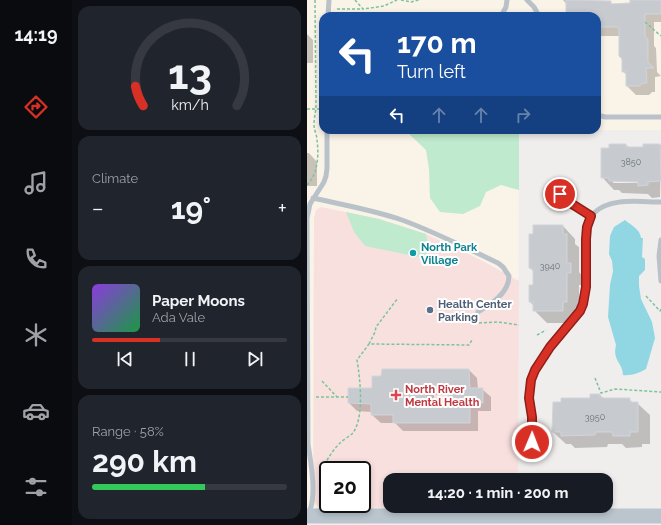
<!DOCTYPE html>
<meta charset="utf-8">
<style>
body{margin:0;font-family:Raleway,sans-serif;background:#20242c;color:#f1f3f6;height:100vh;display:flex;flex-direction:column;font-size:15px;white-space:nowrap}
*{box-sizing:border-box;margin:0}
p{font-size:13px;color:#9ea1a6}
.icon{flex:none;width:22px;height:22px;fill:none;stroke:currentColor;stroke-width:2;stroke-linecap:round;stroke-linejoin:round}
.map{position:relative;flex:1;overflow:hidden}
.details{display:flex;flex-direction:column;gap:6px;padding:6px;background:#0d0f14;width:235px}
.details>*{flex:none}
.banner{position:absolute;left:12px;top:12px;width:282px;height:122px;border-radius:12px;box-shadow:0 2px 6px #0003;background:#1a4fa0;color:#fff;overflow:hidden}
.speed{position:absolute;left:12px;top:461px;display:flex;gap:8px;font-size:20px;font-weight:700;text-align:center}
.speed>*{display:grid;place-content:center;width:52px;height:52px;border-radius:50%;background:#171b24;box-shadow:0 2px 6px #0003;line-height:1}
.speed .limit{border:2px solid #111;border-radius:6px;background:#fff;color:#111}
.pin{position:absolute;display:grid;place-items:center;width:34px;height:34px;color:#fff;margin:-17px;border:2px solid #fff;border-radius:50%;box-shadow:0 1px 4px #0007}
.me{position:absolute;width:44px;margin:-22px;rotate:1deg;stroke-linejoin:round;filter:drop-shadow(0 0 3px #0008)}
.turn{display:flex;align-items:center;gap:14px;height:84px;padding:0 12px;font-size:18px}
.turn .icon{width:52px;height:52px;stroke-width:2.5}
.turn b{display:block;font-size:28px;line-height:34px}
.lanes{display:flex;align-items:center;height:38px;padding:0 12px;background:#0003;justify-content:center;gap:20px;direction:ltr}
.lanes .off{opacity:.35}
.big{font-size:30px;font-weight:700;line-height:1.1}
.details .tile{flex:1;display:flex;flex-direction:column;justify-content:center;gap:6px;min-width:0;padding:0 14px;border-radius:12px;background:#20242c}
.details .dial{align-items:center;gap:0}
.dial svg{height:104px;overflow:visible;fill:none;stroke:#363941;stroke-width:7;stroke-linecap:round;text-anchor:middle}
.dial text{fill:#f1f3f6;stroke:none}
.song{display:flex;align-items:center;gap:12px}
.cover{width:48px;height:48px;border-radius:6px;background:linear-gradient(135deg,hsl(270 70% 55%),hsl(140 70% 35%))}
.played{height:4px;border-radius:2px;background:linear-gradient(90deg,#d93025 35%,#363941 35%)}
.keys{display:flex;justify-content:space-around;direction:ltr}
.heat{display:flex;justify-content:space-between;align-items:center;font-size:22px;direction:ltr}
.charge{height:6px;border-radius:3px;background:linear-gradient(90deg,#34c759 58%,#363941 0)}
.trip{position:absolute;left:76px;top:473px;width:230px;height:40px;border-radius:12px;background:#171b24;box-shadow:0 2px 6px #0003;font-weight:700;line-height:40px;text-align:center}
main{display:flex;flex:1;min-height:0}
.tab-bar{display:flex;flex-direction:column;width:72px;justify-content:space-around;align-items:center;background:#090b0e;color:#9ea1a6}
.tab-bar .icon{width:28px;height:28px}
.tab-bar .current{color:#d93025}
.tab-bar b{font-size:18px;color:#f1f3f6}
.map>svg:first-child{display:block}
</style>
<main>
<nav class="tab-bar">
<b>14:19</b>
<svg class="icon current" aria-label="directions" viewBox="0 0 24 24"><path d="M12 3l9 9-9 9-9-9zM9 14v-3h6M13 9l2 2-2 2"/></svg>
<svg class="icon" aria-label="music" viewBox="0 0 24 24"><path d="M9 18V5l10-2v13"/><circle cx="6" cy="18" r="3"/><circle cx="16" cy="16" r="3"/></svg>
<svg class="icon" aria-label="phone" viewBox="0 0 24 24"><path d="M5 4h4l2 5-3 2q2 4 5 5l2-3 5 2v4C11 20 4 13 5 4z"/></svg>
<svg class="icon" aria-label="climate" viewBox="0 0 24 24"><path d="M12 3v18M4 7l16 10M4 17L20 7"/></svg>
<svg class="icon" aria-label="car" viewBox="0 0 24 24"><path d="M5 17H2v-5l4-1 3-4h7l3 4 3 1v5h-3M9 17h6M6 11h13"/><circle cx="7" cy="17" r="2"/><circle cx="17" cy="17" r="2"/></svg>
<svg class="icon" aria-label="filters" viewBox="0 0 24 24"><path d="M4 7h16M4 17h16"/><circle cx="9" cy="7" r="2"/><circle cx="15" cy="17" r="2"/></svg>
</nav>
<section class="details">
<div class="tile dial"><svg viewBox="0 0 100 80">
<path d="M14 69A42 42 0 1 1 86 69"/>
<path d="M14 69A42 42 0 0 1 8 54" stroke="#d93025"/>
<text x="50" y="56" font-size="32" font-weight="700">13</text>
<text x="50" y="72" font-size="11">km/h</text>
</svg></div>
<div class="tile"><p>Climate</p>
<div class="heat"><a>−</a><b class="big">19°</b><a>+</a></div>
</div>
<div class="tile">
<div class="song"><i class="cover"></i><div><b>Paper Moons</b><p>Ada Vale</p></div></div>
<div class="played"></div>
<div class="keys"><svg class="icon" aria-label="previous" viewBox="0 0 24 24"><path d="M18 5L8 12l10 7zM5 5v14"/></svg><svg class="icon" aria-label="pause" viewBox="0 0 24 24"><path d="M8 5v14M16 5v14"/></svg><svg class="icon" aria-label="next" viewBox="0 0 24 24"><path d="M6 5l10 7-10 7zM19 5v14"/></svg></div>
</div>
<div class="tile"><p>Range · 58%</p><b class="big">290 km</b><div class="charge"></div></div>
</section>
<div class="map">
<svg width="354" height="525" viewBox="0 0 354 525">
<rect width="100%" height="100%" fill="#f0eded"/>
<path fill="#faf3e7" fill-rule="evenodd" d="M0 0H354V130H212L211 480H83V506L211 507 0 508ZM16 16H290V130H16ZM21 470H55V504H21Z"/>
<path fill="#f8e0df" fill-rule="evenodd" d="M14 207 72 219 119 234 174 260 212 281 211 480H83V506L211 507 13 508 8 503 6 498 7 218 9 210ZM21 470H55V504H21Z"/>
<path fill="#bfeacd" d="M98 130H212V190L194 185 179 192 173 206 156 214 133 212 123 198 122 169 119 150Z
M39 212 72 219 119 234 122 251 117 258 58 246 47 232Z"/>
<path fill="#90d7e3" d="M318 220C325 226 333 229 334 238H336L335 257 338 259V270L332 276V286L334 299 345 322 348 338 339 369C332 373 324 376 316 375 316 363 305 361 309 345L301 317 303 285 306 271 305 261 302 254 303 236 307 227Z"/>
<path fill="#0003" fill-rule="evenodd" d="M256 0H278L280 2H303L306 5 324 4V0H354V22H347V46L349 48 350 72 354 76 348 77V92H345L342 95H329L320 86V76L316 71 313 36H293L290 39V16H260V5Z
M0 34 6 40V63H0Z
M319 145 323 148H337V145H354L353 197 345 198 341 194 315 193 312 190H307L295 177 303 149ZM306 180 336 181V183H306Z
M0 153H2L10 162V186H0Z
M256 226 268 239V244L272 247V272L276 277V285H272V314H268V323H240L227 310V306L223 302 227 286V272L223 268Z
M162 370 170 378 171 389H175L184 397V411H171V431H96L88 423H74L65 415V412L50 411 42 403 66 389ZM127 395H142V404H127Z
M293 395 297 399H322L326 403H330L343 415V444H335V447L319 448 315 444H301L300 447 268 448 264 444H259L246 432 284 399Z
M21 473V486H18L13 482 14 474Z"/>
<path fill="#c7cbd0" stroke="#d2d4d8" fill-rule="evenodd" d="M259 0 304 1V4L323 3V0H354V14H338V36L341 39V62L347 68H339L340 83H336L333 86H319V72H315V59L312 56V27H290V16H259Z
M302 144H319V147H336V144H353L354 181 341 182V185L331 186V182L302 181V178H294V148H302Z
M226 225H256V234H260V263H264V273H260V302H256V311H226V302H222V285H226V269L222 268V234H226Z
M75 369H162L163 388H176V403H163V423H86V415H64V404L41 403V388H65V376H74ZM119 387H141V403L118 402Z
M283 394H293V397L297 398H323V402H331V432H323V436H306L305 432H289L288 435 254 436V432H245L246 402H254V398H283Z"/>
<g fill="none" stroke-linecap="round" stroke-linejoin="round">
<path stroke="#7bc49b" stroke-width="1.5" stroke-dasharray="3 2" stroke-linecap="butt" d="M48 0 56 9 77 6 90 0
M94 0 104 2 112 0
M30 9H56
M338 22 354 36
M0 109H16
M0 185C11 174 12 155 10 140 10 135 7 130 7 125 7 120 8 114 9 109L8 0
M339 296 353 311 354 309
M172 323 191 322 212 325
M230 335 239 330
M62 344 68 332 69 327 91 298
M288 378 294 393 308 389 354 392
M15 381 30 397
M9 397H41
M15 469C20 460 25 451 33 443 36 440 41 437 45 434 58 419 53 378 50 360L62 344 162 345 165 340"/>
<path stroke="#bac2c9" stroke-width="5" d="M220 0 227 7 232 16
M21 16 22 0
M194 16 199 7 200 0
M290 115 298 117H354
M253 194 265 204 284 216
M6 198C36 205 66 210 95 220 128 232 159 248 191 263L196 267 202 276C202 293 184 304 171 312
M354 240 352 256 354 281
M225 455C225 443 226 430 225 418 225 401 219 388 228 371 232 362 238 353 244 345 256 331 275 316 279 296 282 276 273 227 287 213 303 197 333 202 354 202
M2 513C10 494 4 464 1 444L0 218 3 204 17 182 19 176 20 168V130"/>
<path stroke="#bbc5ce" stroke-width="15" d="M0 516H354"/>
</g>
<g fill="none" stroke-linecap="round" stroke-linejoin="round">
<defs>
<path id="route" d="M225 442V417L222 398 224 380 228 370 243 347 273 311 276 304 279 287V239L280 227 284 216 265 204 253 194"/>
</defs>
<use href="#route" stroke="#8d1f18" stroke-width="10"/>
<use href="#route" stroke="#d93025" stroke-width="7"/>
</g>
<circle fill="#0f9aa8" stroke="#fff" stroke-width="1.5" cx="106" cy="253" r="4"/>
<circle fill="#5c6f8a" stroke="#fff" stroke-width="1.5" cx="123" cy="310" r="4"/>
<path fill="#e0444e" stroke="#fff" stroke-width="1.5" d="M87 389h4v4h4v4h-4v4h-4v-4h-4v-4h4z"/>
<g text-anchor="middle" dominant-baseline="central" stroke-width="4" stroke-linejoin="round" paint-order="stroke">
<g font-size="9" fill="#677077">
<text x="324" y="162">3850</text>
<text x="243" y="266">3940</text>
<text x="288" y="417">3950</text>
</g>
<g font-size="11" font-weight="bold" fill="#0d838f" stroke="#fff" text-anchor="start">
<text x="114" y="247">North Park<tspan x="114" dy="13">Village</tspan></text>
</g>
<g font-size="11" font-weight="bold" fill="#4e5e75" stroke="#fff" text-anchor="start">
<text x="131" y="304">Health Center<tspan x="131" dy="13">Parking</tspan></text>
</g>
<g font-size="11" font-weight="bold" fill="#be3a42" stroke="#fff" text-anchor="start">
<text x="98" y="389">North River<tspan x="98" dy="13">Mental Health</tspan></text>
</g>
</g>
</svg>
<div class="speed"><div class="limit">20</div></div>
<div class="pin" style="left:253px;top:194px;background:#d93025"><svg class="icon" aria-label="arrive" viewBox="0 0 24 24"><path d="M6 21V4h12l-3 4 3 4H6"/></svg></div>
<svg class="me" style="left:225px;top:442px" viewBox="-20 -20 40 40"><circle r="17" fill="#d93025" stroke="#fff" stroke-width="3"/><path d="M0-11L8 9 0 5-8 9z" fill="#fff"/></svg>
<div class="trip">14:20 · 1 min · 200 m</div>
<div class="banner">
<div class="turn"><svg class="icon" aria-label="left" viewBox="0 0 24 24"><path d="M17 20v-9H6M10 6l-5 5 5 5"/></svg><div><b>170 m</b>Turn left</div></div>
<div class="lanes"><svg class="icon" aria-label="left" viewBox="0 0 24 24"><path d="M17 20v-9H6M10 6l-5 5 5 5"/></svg><svg class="icon off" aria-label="ahead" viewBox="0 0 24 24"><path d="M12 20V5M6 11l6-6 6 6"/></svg><svg class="icon off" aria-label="ahead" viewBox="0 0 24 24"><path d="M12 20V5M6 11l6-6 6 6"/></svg><svg class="icon off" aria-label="right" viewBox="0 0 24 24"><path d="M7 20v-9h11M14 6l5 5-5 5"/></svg></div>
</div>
</div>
</main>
